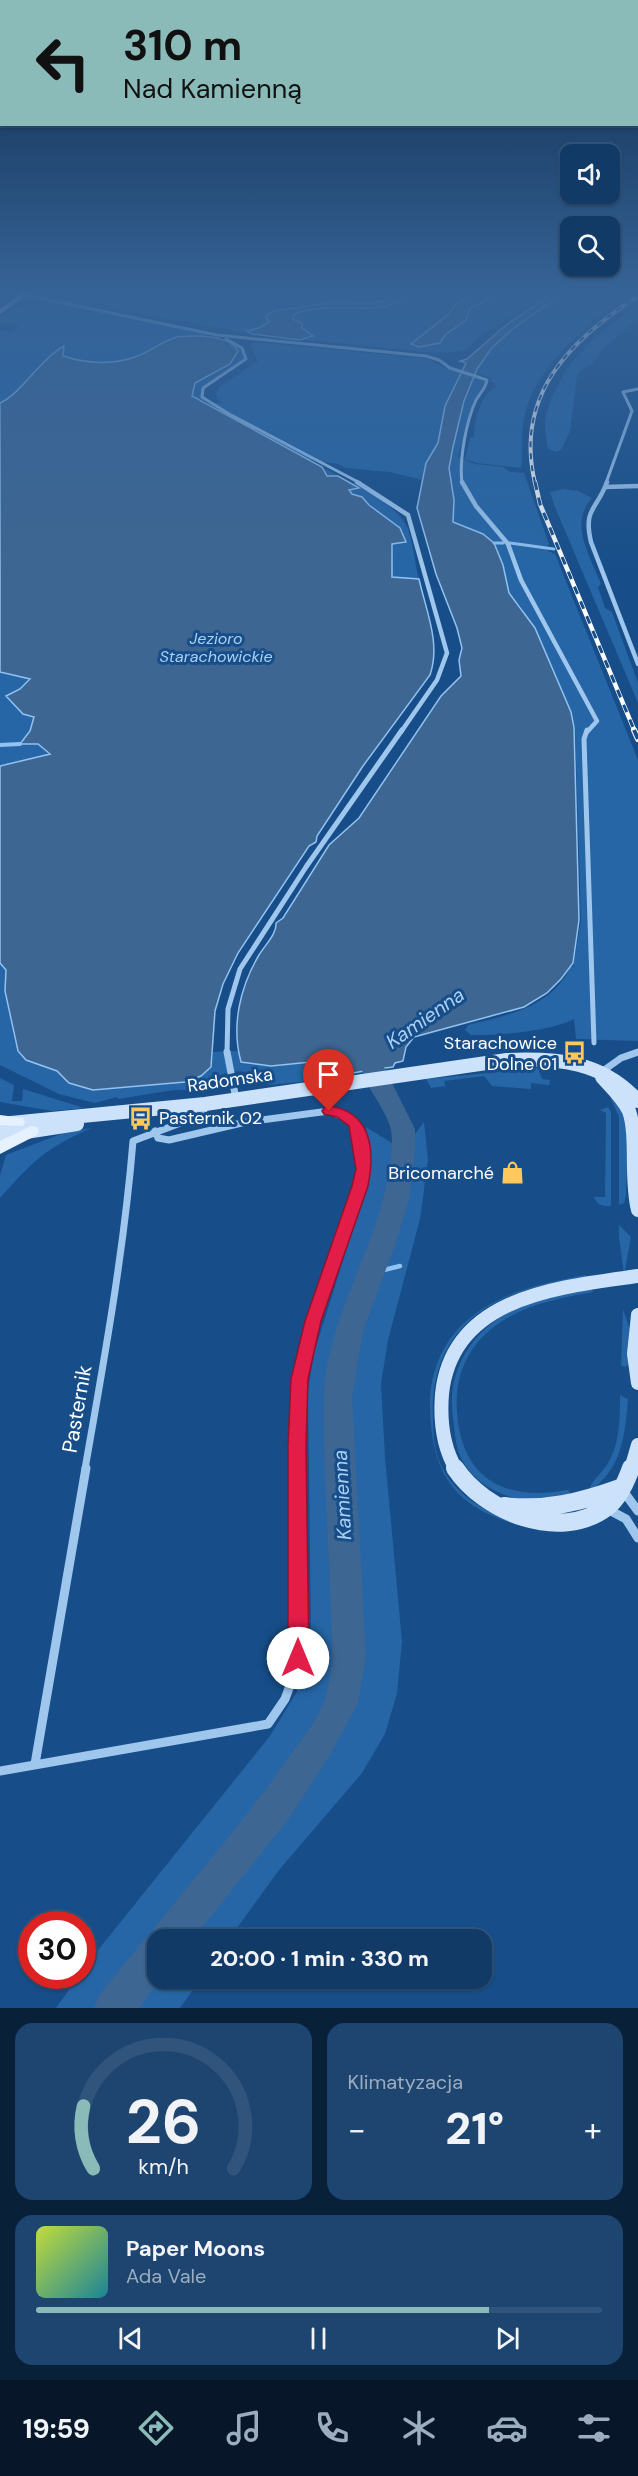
<!DOCTYPE html>
<html lang="pl">
<meta charset="utf-8">
<style>
body{margin:0;font-family:"DM Sans",sans-serif;background:#1e4570;color:#f1f3f6;height:100vh;display:flex;flex-direction:column;font-size:22px;white-space:nowrap}
*{box-sizing:border-box;margin:0}
p{font-size:20px;color:#9cadc0}
.icon{flex:none;width:33px;height:33px;fill:none;stroke:currentColor;stroke-width:2;stroke-linecap:round;stroke-linejoin:round}
.map{position:relative;height:2008px;overflow:hidden}
.side{display:flex;flex-direction:column;gap:15px;padding:15px;background:#092039;flex:1}
.side>*{flex:none}
.top-card{position:absolute;left:0px;top:0px;width:639px;height:126px;box-shadow:0 2px 4px #0004,0 0 0 2px #30547b;background:#8bbbb9;color:#111;overflow:hidden}
.controls{position:absolute;left:560px;top:144px;display:grid;gap:12px}
.controls a{display:grid;place-items:center;width:60px;height:60px;border-radius:12px;background:#113a67;box-shadow:0 2px 4px #0004,0 0 0 2px #30547b;font-size:30px}
.speed{position:absolute;left:18px;top:1911px;display:flex;gap:12px;font-size:30px;font-weight:700;text-align:center}
.speed>*{display:grid;place-content:center;width:78px;height:78px;border-radius:50%;background:#113a67;box-shadow:0 2px 4px #0004,0 0 0 2px #30547b;line-height:1}
.speed .limit{border:9px solid #d22;background:#fff;color:#111}
.pin{position:absolute;display:grid;place-items:center;width:51px;height:51px;color:#fff;margin:-62px -26px;border-radius:50% 50% 50% 0;rotate:-45deg;box-shadow:0 0 6px #0007}
.pin .icon{rotate:45deg}
.me{position:absolute;width:66px;margin:-33px;rotate:0deg;stroke-linejoin:round;filter:drop-shadow(0 0 4px #0008)}
.turn{display:flex;align-items:center;gap:21px;height:126px;padding:0 24px;font-size:27px}
.turn .icon{width:78px;height:78px;stroke-width:2.5}
.turn b{display:block;font-size:42px;line-height:51px}
.big{font-size:45px;font-weight:800;line-height:1.1}
.side .tile{flex:1;display:flex;flex-direction:column;justify-content:center;gap:9px;min-width:0;padding:0 21px;border-radius:18px;background:#1e4570}
.side .dial{align-items:center;gap:0}
.dial svg{height:156px;overflow:visible;fill:none;stroke:#30547b;stroke-width:7;stroke-linecap:round;text-anchor:middle}
.dial text{fill:#f1f3f6;stroke:none}
.song{display:flex;align-items:center;gap:18px}
.cover{width:72px;height:72px;border-radius:9px;background:linear-gradient(135deg,hsl(70 70% 55%),hsl(190 70% 35%))}
.played{height:6px;border-radius:3px;background:linear-gradient(90deg,#8bbbb9 80%,#30547b 80%)}
.keys{display:flex;justify-content:space-around;direction:ltr}
.heat{display:flex;justify-content:space-between;align-items:center;font-size:33px;direction:ltr}
.side .tiles{flex:1;display:grid;gap:15px;grid-template-columns:1fr 1fr}
.tile:last-child{grid-column:span 2}
.trip{position:absolute;left:147px;top:1929px;width:345px;height:60px;border-radius:18px;background:#113a67;box-shadow:0 2px 4px #0004,0 0 0 2px #30547b;font-weight:800;line-height:60px;text-align:center}
.dock{display:flex;height:96px;justify-content:space-around;align-items:center;background:#071729;color:#9cadc0}
.dock .icon{width:42px;height:42px}
.dock .on{color:#8bbbb9}
.dock b{font-size:27px;color:#f1f3f6}
.map>svg:first-child{display:block}
</style>
<div class="map">
<svg width="638" height="2008" viewBox="0 0 638 2008">
<rect width="100%" height="100%" fill="#174e89"/>
<path fill="#2666a6" d="M57 291H554L481 335 466 351 434 353 252 334 109 308 103 304Z
M566 291 638 293 618 301 619 304 591 320 592 323C561 349 528 383 523 425 521 440 523 454 521 468L477 463 465 459 470 438 476 436H474C474 420 481 394 496 387L490 378 476 373C484 343 540 307 566 291Z
M55 297 236 342 246 359 201 387 205 403H224L217 399 216 393 220 386 258 361 250 346 255 342 428 359 442 367 460 372 445 406 439 443 426 463 422 480 390 472 346 468 338 464 0 413V330L12 332 20 326 0 323V318L13 308 43 306Z
M638 303V318L603 349 593 364 581 370 577 376 570 431 561 450 555 452 548 448C547 442 545 431 545 424 545 408 570 354 586 350L584 347Z
M474 376 485 382 474 400 458 457 475 464 503 467 510 472 524 473 549 544 547 547 548 551 555 554 638 760V1041L576 1039 574 1019C551 1031 497 1036 471 1035L465 1030 468 1025C509 1015 552 1007 571 966L573 967 581 920 575 727 571 711 521 607 509 593 503 565 494 543 483 534 453 522 454 500 449 468 458 421Z
M322 467C347 481 397 502 408 529 413 544 415 563 419 579L392 578V544L383 517 362 497 352 494 349 490 358 488 327 476Z
M563 489 578 491 592 498C568 523 591 558 601 584L598 587 605 608 612 612 638 683V703L555 507 550 492Z
M0 672 30 679 20 689 34 717 30 731 38 744 51 754 0 766Z
M0 963 6 970 5 991 15 1043 26 1060 57 1071 69 1083 211 1067 213 1052 238 1051 242 1062C251 1063 260 1065 270 1066 290 1067 324 1051 337 1071L333 1075 319 1077 320 1080 269 1085C252 1066 219 1066 206 1089L174 1090 118 1099 117 1097 95 1103 59 1094 0 1065Z
M538 1068 542 1079 550 1080 549 1085 531 1083V1089L492 1086 484 1076 444 1081 445 1086 431 1088 426 1079Z
M0 1078 14 1085 12 1101H22L23 1089 84 1108 52 1111 0 1102Z
M612 1094C634 1121 626 1163 626 1196L624 1203 619 1205V1117L611 1099Z
M608 1107 611 1112V1206C604 1207 597 1205 594 1197H605L606 1113 600 1110Z
M424 1122 428 1160 420 1219 388 1340 381 1384 385 1457 402 1642 397 1693 385 1734 362 1773 279 1870 229 1939 158 1940V1978L201 1979 180 2008H56L79 1976H82L86 1965 270 1736 298 1690 307 1661 311 1633 308 1390 314 1353 368 1181 370 1155 366 1127 403 1150Z
M91 1128C46 1148 33 1161 0 1198V1175L6 1155 66 1132Z
M619 1225 631 1237 624 1275 619 1237Z
M585 1275 586 1277C548 1283 507 1291 476 1315 442 1342 431 1379 433 1420 433 1442 436 1462 450 1480 468 1504 495 1515 522 1526 456 1508 432 1476 430 1409 429 1379 439 1348 461 1326 495 1293 539 1284 585 1275Z
M592 1289 593 1292C552 1299 505 1309 477 1343 461 1363 455 1386 457 1411 461 1479 505 1502 568 1490L573 1499C534 1507 481 1498 461 1458 455 1446 455 1432 453 1418 448 1383 460 1352 486 1328 515 1302 555 1296 592 1289Z
M623 1309 629 1327V1364L625 1367 621 1366Z
M620 1395 628 1399C625 1436 622 1470 588 1492 592 1480 600 1475 607 1465 620 1445 620 1418 620 1395Z"/>
<path fill="#3e6692" stroke="#91c2f1" stroke-width="1.5" d="M392 291H404L407 298C377 318 332 300 294 314L293 319 302 323V328L313 336 300 340 252 334 247 331 259 328 269 322 266 316 274 311 337 302 367 304 379 302 390 297Z
M479 291H500L492 298 471 307 466 320 445 335 440 343 419 347 411 344 449 314 456 304Z
M557 291H566L510 331 491 349 477 369 464 401 453 447 449 468 454 500 453 522 483 534 494 543 503 565 509 593 535 628 571 712 574 727 579 920 573 963 561 979 547 993 524 1007 414 1037 406 1047 403 1061 395 1063 393 1067 377 1069 372 1067 370 1070 353 1073 348 1070 337 1071 332 1065 321 1061 271 1066 241 1062C231 1026 240 987 259 955 265 945 277 934 276 923L283 918 329 845 359 818 441 696 461 676 459 660 462 648 457 628 436 574 417 508 426 463 438 443 445 406 466 363 460 361 467 359 506 325Z
M177 337C194 335 228 334 238 351L230 364 195 383 192 396 322 467 327 476H338L359 488 349 490 352 494 362 497 369 505 400 528 406 542 392 544V577L419 579C426 611 441 643 430 675L363 766 317 836 316 842 309 846 238 953 223 984 215 1011 211 1067 201 1076 185 1082 93 1090 69 1083 57 1071 26 1060 18 1051 5 991 6 970 0 963V766L50 754 38 744H20L30 731 34 717 23 714 6 696 20 689 30 679 0 672V403C22 393 38 361 64 346L63 356C88 364 114 365 138 356 152 350 163 341 177 337Z"/>
<g fill="none" stroke-linecap="round" stroke-linejoin="round">
<path stroke="#91c2f1" stroke-width="3" d="M494 543H503
M510 543 554 549"/>
<path stroke="#91c2f1" stroke-width="4" d="M0 745 20 744"/>
<path stroke="#91c2f1" stroke-width="4.5" d="M372 1273 400 1266"/>
<path fill="#3e6692" fill-rule="evenodd" d="M386 1039 394 1041 398 1046 384 1058V1067L415 1129V1150L409 1199 395 1245 363 1331 352 1397 366 1656 358 1703 330 1755 290 1817 192 1940H158V1978H161L139 2008H94L100 1994 145 1939 151 1936 155 1927C201 1870 250 1814 292 1753 303 1737 319 1718 325 1699 336 1664 331 1627 330 1591 328 1528 323 1463 324 1400 324 1339 359 1275 378 1217 385 1194 395 1153 391 1130 385 1099 329 1053 386 1039Z"/>
<path stroke="#9fc7ee" stroke-width="3" d="M29 296 217 335 426 356 439 360 450 368 487 380C486 388 480 393 476 400 466 422 459 460 462 483
M226 339 242 348 246 359 203 388 202 397 229 414 360 483
M606 483 632 411 623 392 638 389"/>
<path stroke="#9fc7ee" stroke-width="4.5" d="M357 482 408 515 447 653 437 680 401 732
M462 482 476 506 508 544 521 580 597 721 587 732
M607 482C597 510 583 508 591 542L638 664
M605 487 638 486"/>
<path stroke="#9fc7ee" stroke-width="5" d="M587 730 584 739 594 1043
M227 1053 228 1009 240 969 306 867 402 730
M635 1053 638 1052"/>
<path stroke="#9fc7ee" stroke-width="7" d="M227 1052 235 1094
M600 1073 621 1058 638 1052
M155 1131 158 1138 169 1140 246 1122 329 1111 349 1119 360 1135 364 1156 362 1177 325 1282 305 1350 300 1379 297 1469
M85 1469C104 1360 124 1251 133 1141L191 1119 204 1110 205 1105"/>
<path stroke="#9fc7ee" stroke-width="9" d="M624 1492 638 1511
M609 1510 626 1519 638 1538
M35 1764 86 1468
M0 1771 268 1724 285 1699 298 1664 297 1468"/>
<path stroke="#cce2fa" stroke-width="14" d="M602 1077C611 1087 623 1098 629 1111 638 1137 630 1179 638 1210
M0 1124 205 1104 507 1060C558 1058 602 1061 638 1101
M0 1136 77 1124
M638 1315 634 1354 638 1383
M456 1469C443 1447 440 1419 442 1394 452 1296 560 1287 638 1276
M631 1469 638 1445"/>
<path stroke="#cce2fa" stroke-width="18" d="M455 1468C484 1512 560 1543 607 1507 619 1498 626 1482 631 1468
M504 1506C545 1511 581 1502 620 1488"/>
<path fill="#e6f1ff" fill-rule="evenodd" d="M25 291H33L0 314V309Z
M0 1115 23 1118 25 1122 23 1126 0 1125Z
M31 1126 37 1127 39 1131 37 1135 0 1154V1141Z"/>
<defs>
<path id="rail-far2" d="M535 483C514 395 570 340 638 296"/>
<path id="rail-far1" d="M535 482 540 504 635 732"/>
<path id="rail" d="M634 730 638 739"/>
</defs>
<use href="#rail-far2" stroke="#fff" stroke-width="4"/>
<use href="#rail-far1" stroke="#fff" stroke-width="4.5"/>
<use href="#rail" stroke="#fff" stroke-width="6"/>
<use href="#rail-far2" stroke="#174e89" stroke-width="2" stroke-dasharray="6" stroke-linecap="butt"/>
<use href="#rail-far1" stroke="#174e89" stroke-width="3" stroke-dasharray="8" stroke-linecap="butt"/>
<use href="#rail" stroke="#174e89" stroke-width="4" stroke-dasharray="10" stroke-linecap="butt"/>
</g>
<linearGradient id="sky" x2="0" y2="1"><stop stop-color="#0d2b4b"/><stop offset="0.51" stop-color="#366397"/><stop offset="1" stop-color="#366397" stop-opacity="0"/></linearGradient>
<rect width="638" height="572" fill="url(#sky)"/>
<path fill="#e11d48" stroke="#92132f" stroke-width="1.5" d="M329 1106C372 1112 375 1150 368 1186L321 1321 308 1379 306 1446 309 1658 306 1664 298 1667 291 1664 288 1658V1446L291 1379 305 1321 352 1186 356 1169 349 1126 337 1117 324 1114 322 1111 324 1108Z"/>
<defs>
<symbol id="bus-bare" viewBox="-9 -9 18 18"><path d="M-5-6H5V4H4V6H2V4H-2V6H-4V4H-5ZM-3.5-4V0h7V-4ZM-3.5 1.2v1.5H-2V1.2ZM2 1.2v1.5H3.5V1.2Z" fill="#ffc85c" stroke="#174e89" stroke-width="2.5" paint-order="stroke"/></symbol>
<symbol id="shop-bare" viewBox="-9 -9 18 18"><path d="M-5-2.5h2.3a2.7 3.5 0 0 1 5.4 0H5L5.5 6h-11ZM-1.5-2.5h3a1.5 2.3 0 0 0-3 0Z" fill="#ffc85c" stroke="#174e89" stroke-width="2.5" paint-order="stroke"/></symbol>
</defs>
<g fill-rule="evenodd">
<use href="#bus-bare" x="558" y="1036" width="33" height="33"/>
<use href="#bus-bare" x="124" y="1102" width="33" height="33"/>
<use href="#shop-bare" x="496" y="1156" width="33" height="33"/>
</g>
<g text-anchor="middle" dominant-baseline="central" stroke-width="6" stroke-linejoin="round" paint-order="stroke">
<g font-size="16" font-style="italic" fill="#abd0f6" stroke="#174e89">
<text x="216" y="638">Jezioro<tspan x="216" dy="18">Starachowickie</tspan></text>
</g>
<g font-size="18" fill="#fff" stroke="#174e89" text-anchor="end">
<text x="557" y="1043">Starachowice<tspan x="557" dy="21">Dolne 01</tspan></text>
<text x="159" y="1118" text-anchor="start">Pasternik 02</text>
<text x="494" y="1173">Bricomarché</text>
</g>
<g font-size="18" fill="#fff" stroke="#174e89">
<text transform="translate(230 1080) rotate(-8)">Radomska</text>
</g>
<g font-size="20" font-style="italic" fill="#abd0f6" stroke="#174e89">
<text transform="translate(425 1018) rotate(-35)">Kamienna</text>
<text transform="translate(342 1495) rotate(-93)">Kamienna</text>
</g>
<g font-size="21" fill="#fff" stroke="#174e89">
<text transform="translate(77 1409) rotate(-80)">Pasternik</text>
</g>
</g>
</svg>
<div class="controls">
<a><svg class="icon" aria-label="sound" viewBox="0 0 24 24"><path d="M4 9h4l5-4v14l-5-4H4zM17 9q2 3 0 6"/></svg></a>
<a><svg class="icon" aria-label="search" viewBox="0 0 24 24"><circle cx="10" cy="10" r="6"/><path d="M15 15l6 6"/></svg></a>
</div>
<div class="speed"><div class="limit">30</div></div>
<div class="pin" style="left:329px;top:1111px;background:#d93025"><svg class="icon" aria-label="arrive" viewBox="0 0 24 24"><path d="M6 21V4h12l-3 4 3 4H6"/></svg></div>
<svg class="me" style="left:298px;top:1658px" viewBox="-20 -20 40 40"><circle r="19" fill="#fff"/><path d="M0-13L10 11 0 6-10 11z" fill="#e11d48"/></svg>
<div class="trip">20:00 · 1 min · 330 m</div>
<div class="top-card">
<div class="turn"><svg class="icon" aria-label="left" viewBox="0 0 24 24"><path d="M17 20v-9H6M10 6l-5 5 5 5"/></svg><div><b>310 m</b>Nad Kamienną</div></div>
</div>
</div>
<section class="side">
<div class="tiles">
<div class="tile dial"><svg viewBox="0 0 100 80">
<path d="M14 69A42 42 0 1 1 86 69"/>
<path d="M14 69A42 42 0 0 1 9 37" stroke="#8bbbb9"/>
<text x="50" y="56" font-size="32" font-weight="700">26</text>
<text x="50" y="72" font-size="11">km/h</text>
</svg></div>
<div class="tile"><p>Klimatyzacja</p>
<div class="heat"><a>−</a><b class="big">21°</b><a>+</a></div>
</div>
<div class="tile">
<div class="song"><i class="cover"></i><div><b>Paper Moons</b><p>Ada Vale</p></div></div>
<div class="played"></div>
<div class="keys"><svg class="icon" aria-label="previous" viewBox="0 0 24 24"><path d="M18 5L8 12l10 7zM5 5v14"/></svg><svg class="icon" aria-label="pause" viewBox="0 0 24 24"><path d="M8 5v14M16 5v14"/></svg><svg class="icon" aria-label="next" viewBox="0 0 24 24"><path d="M6 5l10 7-10 7zM19 5v14"/></svg></div>
</div>
</div>
</section>
<nav class="dock">
<b>19:59</b>
<svg class="icon on" aria-label="directions" viewBox="0 0 24 24"><path d="M12 3l9 9-9 9-9-9zM9 14v-3h6M13 9l2 2-2 2"/></svg>
<svg class="icon" aria-label="music" viewBox="0 0 24 24"><path d="M9 18V5l10-2v13"/><circle cx="6" cy="18" r="3"/><circle cx="16" cy="16" r="3"/></svg>
<svg class="icon" aria-label="phone" viewBox="0 0 24 24"><path d="M5 4h4l2 5-3 2q2 4 5 5l2-3 5 2v4C11 20 4 13 5 4z"/></svg>
<svg class="icon" aria-label="climate" viewBox="0 0 24 24"><path d="M12 3v18M4 7l16 10M4 17L20 7"/></svg>
<svg class="icon" aria-label="car" viewBox="0 0 24 24"><path d="M5 17H2v-5l4-1 3-4h7l3 4 3 1v5h-3M9 17h6M6 11h13"/><circle cx="7" cy="17" r="2"/><circle cx="17" cy="17" r="2"/></svg>
<svg class="icon" aria-label="filters" viewBox="0 0 24 24"><path d="M4 7h16M4 17h16"/><circle cx="9" cy="7" r="2"/><circle cx="15" cy="17" r="2"/></svg>
</nav>
